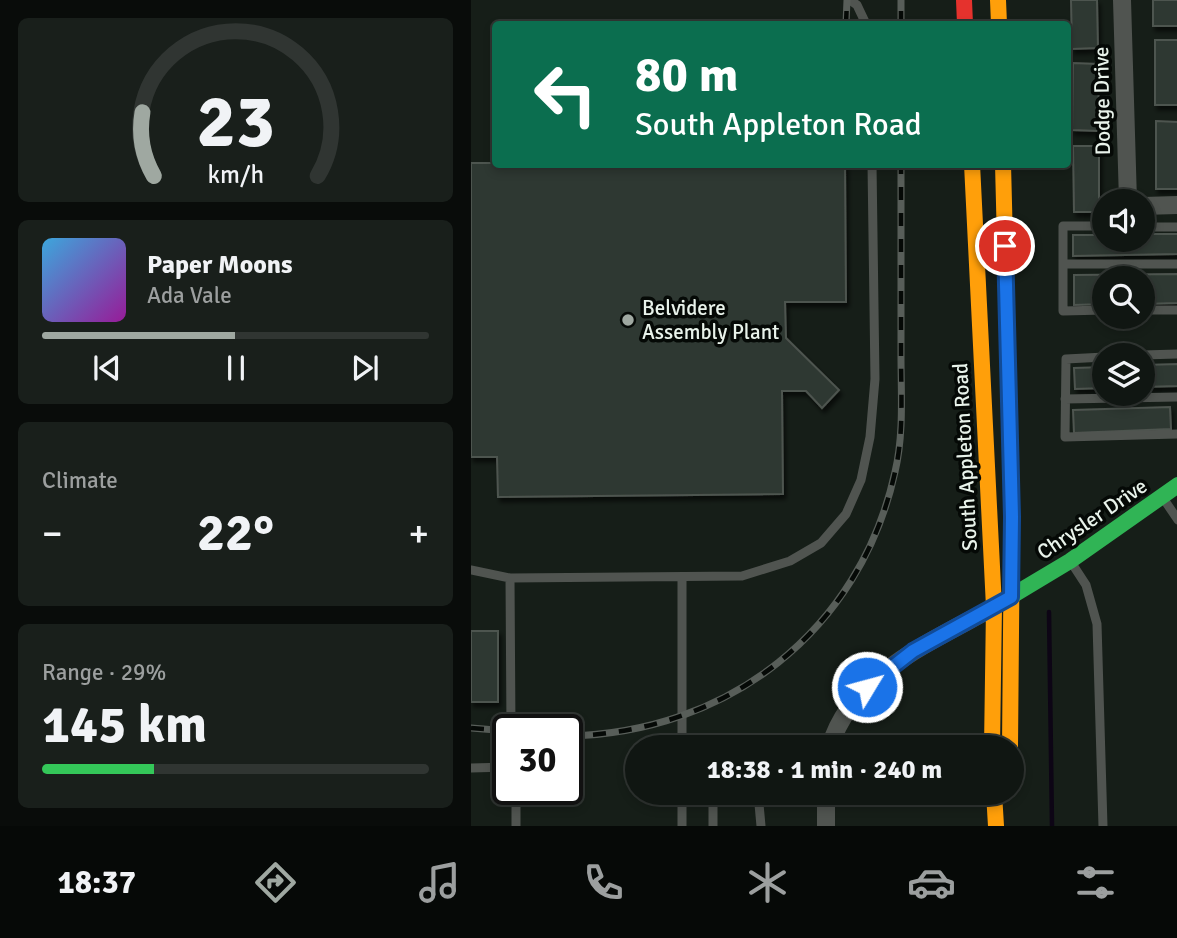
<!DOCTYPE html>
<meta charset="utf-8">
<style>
body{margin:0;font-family:Signika,sans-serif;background:#191f1b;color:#f1f3f6;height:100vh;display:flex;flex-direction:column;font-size:26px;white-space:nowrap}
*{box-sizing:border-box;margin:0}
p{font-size:23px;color:#9c9f9f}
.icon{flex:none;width:38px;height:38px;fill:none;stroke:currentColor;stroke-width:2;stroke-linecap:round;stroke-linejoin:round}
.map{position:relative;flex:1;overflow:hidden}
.sheet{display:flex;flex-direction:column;gap:18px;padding:18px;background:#090c0a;width:471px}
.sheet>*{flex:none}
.guide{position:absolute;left:21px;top:21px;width:579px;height:147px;border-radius:7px;box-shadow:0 4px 10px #0003,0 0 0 2px #303532;background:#0b6e4f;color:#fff;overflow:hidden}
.tools{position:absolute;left:621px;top:189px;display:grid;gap:14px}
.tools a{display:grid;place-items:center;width:63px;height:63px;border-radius:50%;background:#101612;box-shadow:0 4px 10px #0003,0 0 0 2px #303532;font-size:35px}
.speed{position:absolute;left:21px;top:714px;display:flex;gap:14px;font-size:35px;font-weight:700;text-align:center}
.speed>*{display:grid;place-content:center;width:91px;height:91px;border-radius:50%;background:#101612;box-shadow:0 4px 10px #0003,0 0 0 2px #303532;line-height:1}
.speed .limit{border:4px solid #111;border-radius:10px;background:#fff;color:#111}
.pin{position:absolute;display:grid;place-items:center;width:60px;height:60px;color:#fff;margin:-30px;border:4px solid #fff;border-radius:50%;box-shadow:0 2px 7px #0007}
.me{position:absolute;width:77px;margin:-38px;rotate:53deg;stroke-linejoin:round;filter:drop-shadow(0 0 5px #0008)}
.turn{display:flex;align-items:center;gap:24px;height:147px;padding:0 28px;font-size:32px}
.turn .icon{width:91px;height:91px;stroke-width:2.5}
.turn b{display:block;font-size:49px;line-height:60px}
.big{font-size:52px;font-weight:800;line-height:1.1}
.sheet .tile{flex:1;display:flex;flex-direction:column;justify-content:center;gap:10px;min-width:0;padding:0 24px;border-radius:10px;background:#191f1b}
.sheet .dial{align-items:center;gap:0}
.dial svg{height:182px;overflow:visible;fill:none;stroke:#303532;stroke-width:7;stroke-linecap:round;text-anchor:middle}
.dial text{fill:#f1f3f6;stroke:none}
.song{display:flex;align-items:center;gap:21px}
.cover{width:84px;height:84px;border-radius:10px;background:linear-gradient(135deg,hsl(200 70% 55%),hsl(300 70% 35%))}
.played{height:7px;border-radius:4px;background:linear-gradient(90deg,#9fa8a1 50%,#303532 50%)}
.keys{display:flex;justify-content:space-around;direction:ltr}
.heat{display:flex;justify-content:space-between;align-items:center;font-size:38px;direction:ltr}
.charge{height:10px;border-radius:5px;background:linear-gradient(90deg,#34c759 29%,#303532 0)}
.trip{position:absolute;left:154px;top:735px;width:399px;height:70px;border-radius:35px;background:#101612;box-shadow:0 4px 10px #0003,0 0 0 2px #303532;font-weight:800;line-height:70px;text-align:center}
.tabs{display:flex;height:112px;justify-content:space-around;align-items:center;background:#060907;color:#9c9f9f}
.tabs .icon{width:49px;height:49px}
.tabs .selected{color:#9fa8a1}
.tabs b{font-size:32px;color:#f1f3f6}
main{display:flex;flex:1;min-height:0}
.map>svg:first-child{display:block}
</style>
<main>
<section class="sheet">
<div class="tile dial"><svg viewBox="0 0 100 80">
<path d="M14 69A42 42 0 1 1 86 69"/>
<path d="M14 69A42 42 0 0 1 9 41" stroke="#9fa8a1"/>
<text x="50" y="56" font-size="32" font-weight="700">23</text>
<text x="50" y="72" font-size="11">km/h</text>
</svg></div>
<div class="tile">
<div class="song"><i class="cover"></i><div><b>Paper Moons</b><p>Ada Vale</p></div></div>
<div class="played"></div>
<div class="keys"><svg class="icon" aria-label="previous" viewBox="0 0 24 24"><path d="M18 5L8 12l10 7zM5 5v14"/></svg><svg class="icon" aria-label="pause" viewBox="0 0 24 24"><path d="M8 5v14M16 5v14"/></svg><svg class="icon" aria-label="next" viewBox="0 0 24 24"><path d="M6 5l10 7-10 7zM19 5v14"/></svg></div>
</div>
<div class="tile"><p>Climate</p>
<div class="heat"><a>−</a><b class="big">22°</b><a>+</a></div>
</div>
<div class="tile"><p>Range · 29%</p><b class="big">145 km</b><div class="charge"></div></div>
</section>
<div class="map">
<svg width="707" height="826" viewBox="0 0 707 826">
<defs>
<filter id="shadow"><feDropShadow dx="2.5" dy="4.5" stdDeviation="2" flood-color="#0009"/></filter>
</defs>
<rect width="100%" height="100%" fill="#161e18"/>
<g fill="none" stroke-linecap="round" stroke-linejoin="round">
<path stroke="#0d0515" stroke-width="4.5" d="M578 612 581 826"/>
</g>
<path fill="#2f3832" stroke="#4e544f" stroke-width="2" filter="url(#shadow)" d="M600 0H626L627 48 601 49Z
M682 0H707V26H682Z
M684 40H707V105H684Z
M602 63 628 64 627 131 601 130Z
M685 121 707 122V189H685Z
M602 146H628V212H603Z
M0 163 374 164 375 302H314L315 338 368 390 351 408 335 391H311L312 494 27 497 26 457H0Z
M672 234H707V254L602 256V235H634V240H672Z
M707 274V303L672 304V278H634V304L603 305V275Z
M707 364V386L672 387V365Z
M634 367V388L604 389 603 368Z
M699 407 700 429 603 433 602 410Z
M0 631H27V702H0Z"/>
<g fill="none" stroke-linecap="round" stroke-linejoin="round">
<path stroke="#505450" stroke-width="9" d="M379 0 386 5 395 24
M634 226H592V311L634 310
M672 227H707
M592 264H707
M672 310H707
M672 355 707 354
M634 357 595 359 594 437 707 434
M594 399 707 397
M692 498 707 520
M600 562 615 585 626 624 632 826
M0 570 39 578
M211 577V747
M40 730 39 578 271 576 319 561 350 543 375 514 390 480 399 437 404 379 401 164
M0 768 37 767
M45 789V826
M211 793V826
M287 793 290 826
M242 826V793"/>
<path stroke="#505450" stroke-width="18" d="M651 0 657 201
M672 206 707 205
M359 747C380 674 462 641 523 607
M355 826V793"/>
<path stroke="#30b455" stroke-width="16" d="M529 603 599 561 707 485"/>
<path stroke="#ff9f0a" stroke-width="16" d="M527 0 528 24
M501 164 523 607 521 747
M532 164 541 517 539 747
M523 793 525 826"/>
<path stroke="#e5322d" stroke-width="16" d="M493 0 494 24"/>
<defs>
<path id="rail" d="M375 24 376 0
M430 24V0
M0 728 37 731
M96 736C257 733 389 631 424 472 433 434 430 394 430 356 430 292 430 228 430 164"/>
</defs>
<use href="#rail" stroke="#585e59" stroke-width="7"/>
<use href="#rail" stroke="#050906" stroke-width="4.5" stroke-dasharray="13" stroke-linecap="butt"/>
</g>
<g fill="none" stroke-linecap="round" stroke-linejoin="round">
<defs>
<path id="route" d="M396 687 442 651 540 597 541 517 534 246"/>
</defs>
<use href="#route" stroke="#114b97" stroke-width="18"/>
<use href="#route" stroke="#1a73e8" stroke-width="12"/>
</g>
<circle fill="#9fa8a1" stroke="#050906" stroke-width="2.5" cx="157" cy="320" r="7"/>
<g text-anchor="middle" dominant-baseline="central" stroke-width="7" stroke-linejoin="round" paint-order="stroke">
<g font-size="21" fill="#e9f3eb" stroke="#050906">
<text transform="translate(631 101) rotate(-91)">Dodge Drive</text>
<text transform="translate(494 457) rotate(-93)">South Appleton Road</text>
<text transform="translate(621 519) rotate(-34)">Chrysler Drive</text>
</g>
<g font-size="21" fill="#e9f3eb" stroke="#050906" text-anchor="start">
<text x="171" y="308">Belvidere<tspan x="171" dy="24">Assembly Plant</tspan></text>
</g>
</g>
</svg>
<div class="tools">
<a><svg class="icon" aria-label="sound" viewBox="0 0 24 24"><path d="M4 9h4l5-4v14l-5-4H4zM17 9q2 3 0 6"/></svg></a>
<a><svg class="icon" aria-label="search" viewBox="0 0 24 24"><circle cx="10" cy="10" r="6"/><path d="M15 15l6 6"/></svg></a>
<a><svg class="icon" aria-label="layers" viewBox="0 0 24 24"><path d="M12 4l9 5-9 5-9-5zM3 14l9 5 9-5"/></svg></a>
</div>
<div class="speed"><div class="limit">30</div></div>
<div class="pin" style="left:534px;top:246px;background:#d93025"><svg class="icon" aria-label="arrive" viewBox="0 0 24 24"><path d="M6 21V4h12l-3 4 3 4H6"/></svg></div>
<svg class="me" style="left:396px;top:687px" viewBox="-20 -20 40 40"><circle r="17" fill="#1a73e8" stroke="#fff" stroke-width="3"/><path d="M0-11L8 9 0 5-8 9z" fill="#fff"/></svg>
<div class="trip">18:38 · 1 min · 240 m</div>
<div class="guide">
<div class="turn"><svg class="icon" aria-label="left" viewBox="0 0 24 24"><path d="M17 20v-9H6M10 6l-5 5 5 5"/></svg><div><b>80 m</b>South Appleton Road</div></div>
</div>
</div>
</main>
<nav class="tabs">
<b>18:37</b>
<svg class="icon selected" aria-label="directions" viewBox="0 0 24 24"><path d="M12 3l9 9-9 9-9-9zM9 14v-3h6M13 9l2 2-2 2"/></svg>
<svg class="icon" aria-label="music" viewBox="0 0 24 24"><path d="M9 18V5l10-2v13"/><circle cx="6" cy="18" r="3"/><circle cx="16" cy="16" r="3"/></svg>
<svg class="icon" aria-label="phone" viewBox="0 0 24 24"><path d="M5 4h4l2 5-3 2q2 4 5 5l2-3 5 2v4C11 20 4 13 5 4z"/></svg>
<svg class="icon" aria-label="climate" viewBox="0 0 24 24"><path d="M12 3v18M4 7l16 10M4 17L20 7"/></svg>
<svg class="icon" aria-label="car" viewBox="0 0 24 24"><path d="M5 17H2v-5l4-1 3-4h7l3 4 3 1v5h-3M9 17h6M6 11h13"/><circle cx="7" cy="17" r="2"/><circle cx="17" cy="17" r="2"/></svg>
<svg class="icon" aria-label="filters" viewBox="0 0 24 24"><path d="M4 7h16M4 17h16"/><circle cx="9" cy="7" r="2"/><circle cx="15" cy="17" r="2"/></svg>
</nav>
